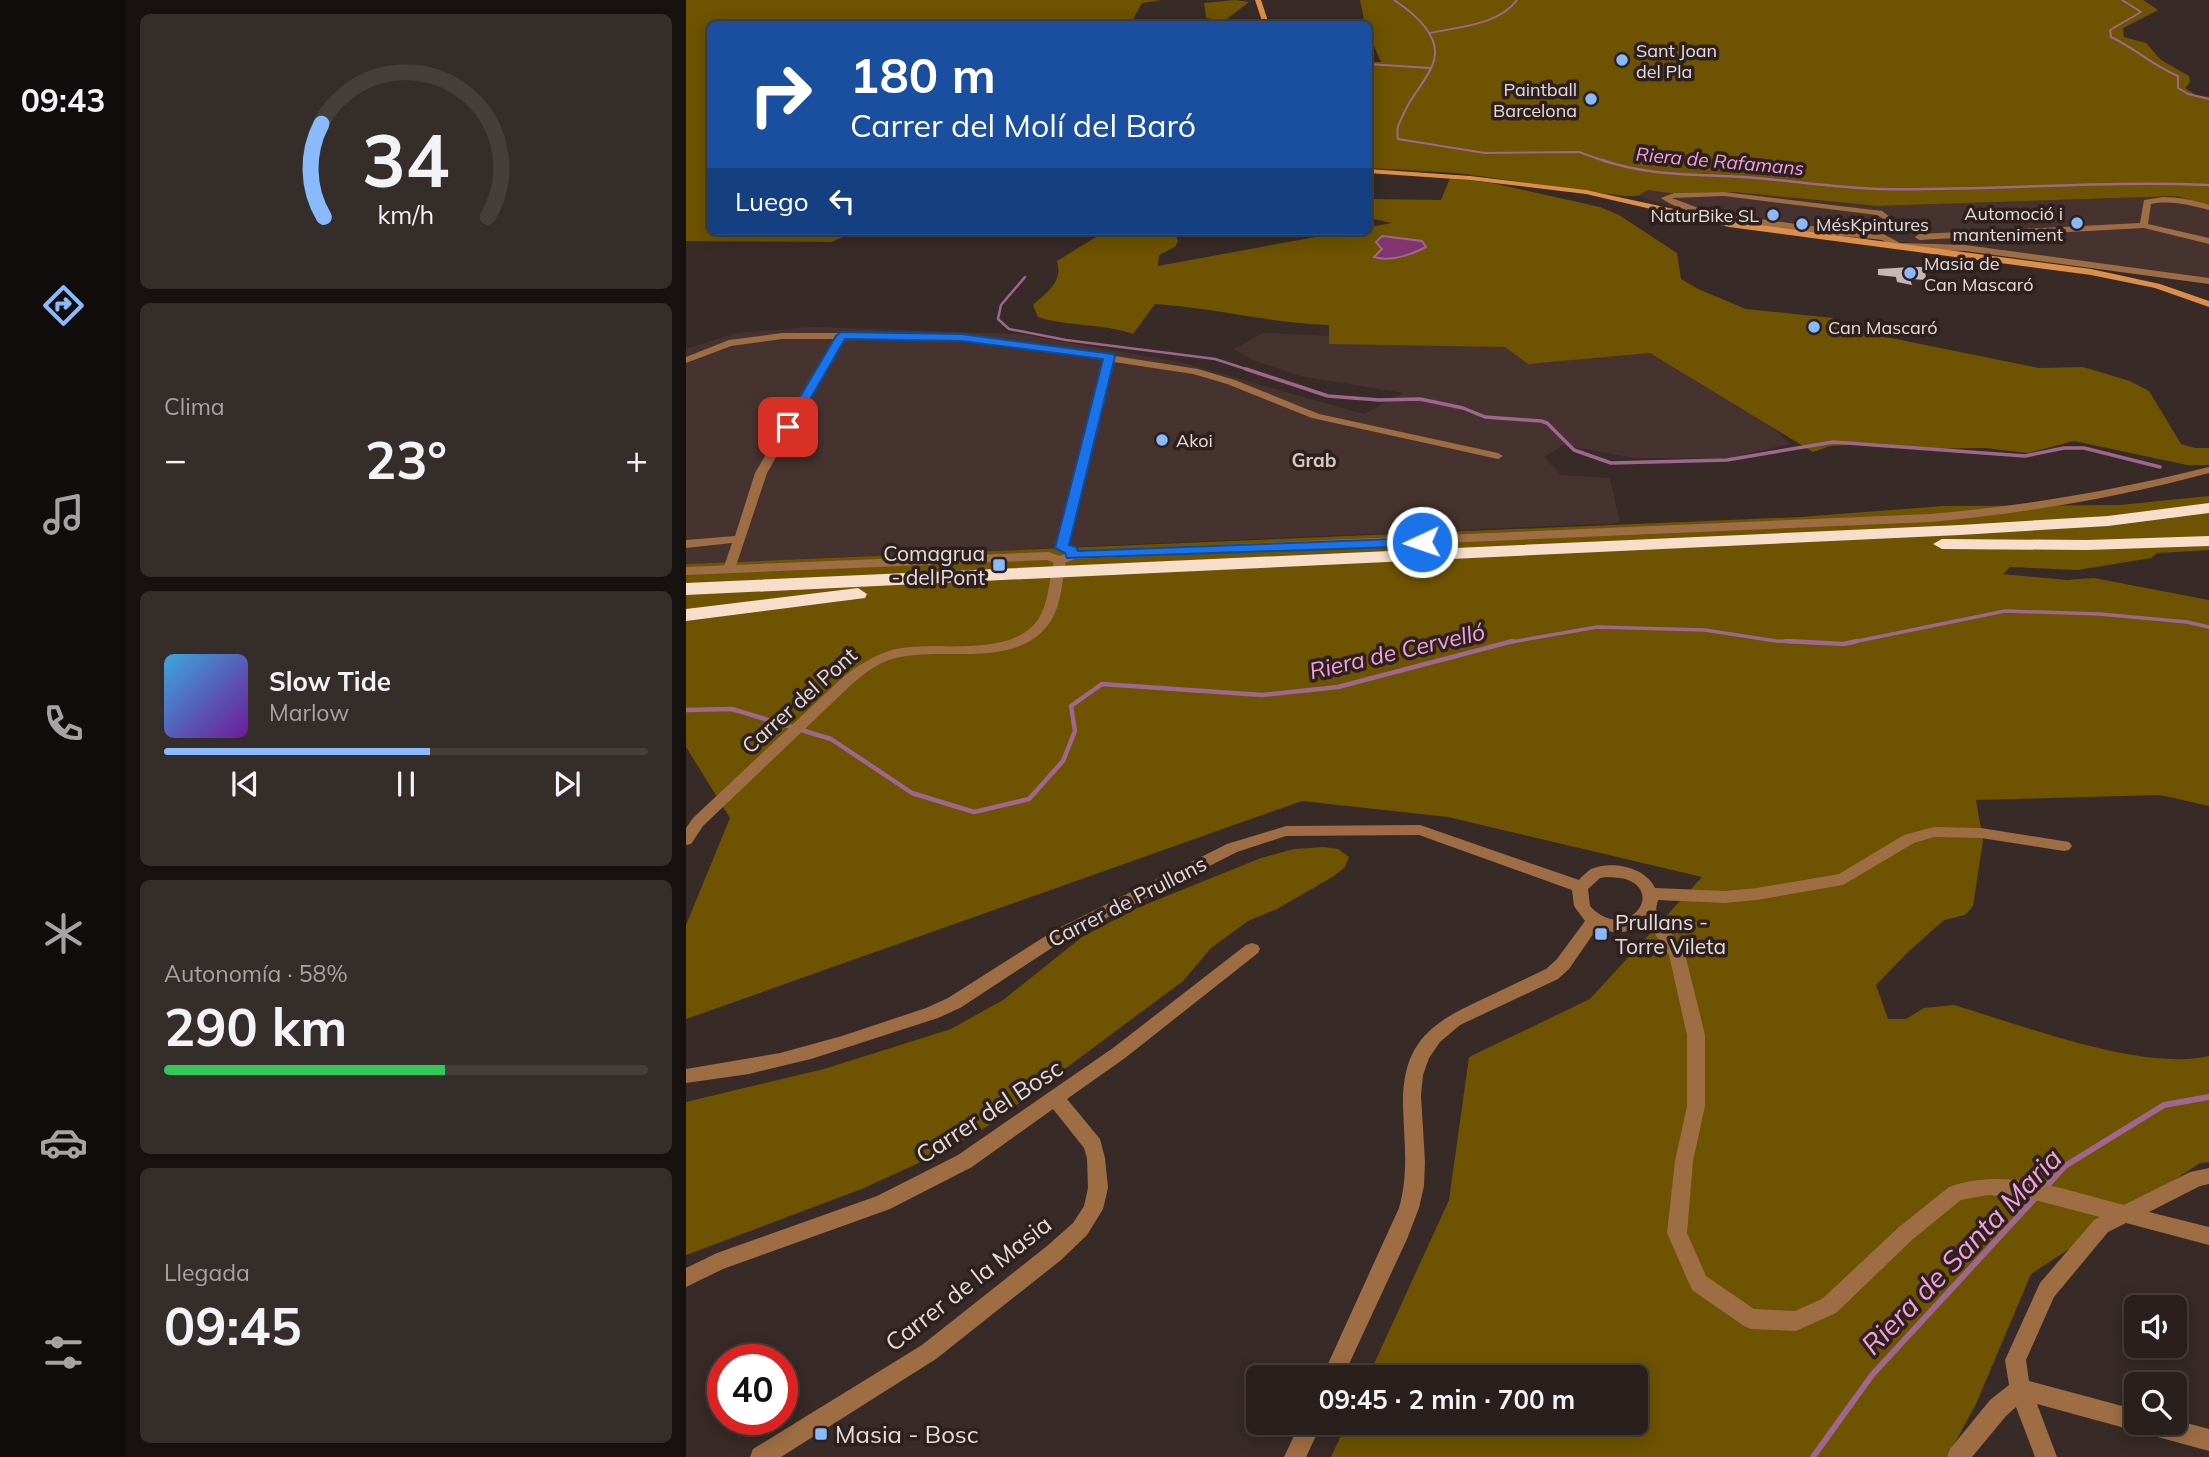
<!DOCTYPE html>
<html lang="es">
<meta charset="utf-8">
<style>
body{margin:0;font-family:Mulish,sans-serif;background:#352d2a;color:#f1f3f6;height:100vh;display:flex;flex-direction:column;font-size:26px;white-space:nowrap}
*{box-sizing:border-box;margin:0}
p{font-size:23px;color:#a5a3a4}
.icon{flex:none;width:38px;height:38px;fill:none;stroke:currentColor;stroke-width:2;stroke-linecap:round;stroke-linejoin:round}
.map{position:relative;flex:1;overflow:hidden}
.side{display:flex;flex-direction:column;gap:14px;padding:14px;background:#171210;width:560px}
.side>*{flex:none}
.banner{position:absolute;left:21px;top:21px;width:665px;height:214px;border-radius:10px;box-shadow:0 4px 18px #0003,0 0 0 2px #453e3b;background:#1a4fa0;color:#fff;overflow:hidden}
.tools{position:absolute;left:1438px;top:1295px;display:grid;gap:14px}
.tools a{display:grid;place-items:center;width:63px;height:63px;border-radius:10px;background:#29201d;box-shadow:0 4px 18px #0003,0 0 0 2px #453e3b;font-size:35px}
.speed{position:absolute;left:21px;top:1344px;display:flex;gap:14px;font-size:35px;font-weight:700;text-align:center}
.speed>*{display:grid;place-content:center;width:91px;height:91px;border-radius:50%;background:#29201d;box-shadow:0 4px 18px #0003,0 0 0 2px #453e3b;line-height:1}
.speed .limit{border:10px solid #d22;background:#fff;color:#111}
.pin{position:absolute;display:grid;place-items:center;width:60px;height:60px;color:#fff;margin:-30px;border-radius:14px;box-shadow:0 4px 10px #0006}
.me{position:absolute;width:77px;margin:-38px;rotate:267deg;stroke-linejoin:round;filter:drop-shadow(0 0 5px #0008)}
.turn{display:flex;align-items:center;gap:24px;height:147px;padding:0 28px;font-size:32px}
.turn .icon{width:91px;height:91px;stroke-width:2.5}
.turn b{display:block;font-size:49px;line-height:60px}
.then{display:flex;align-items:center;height:66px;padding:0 28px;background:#0003;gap:14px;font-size:26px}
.big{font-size:52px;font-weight:700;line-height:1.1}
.side .card{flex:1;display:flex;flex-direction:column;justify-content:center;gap:10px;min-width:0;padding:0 24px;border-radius:10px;background:#352d2a}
.side .dial{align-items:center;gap:0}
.dial svg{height:182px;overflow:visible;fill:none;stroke:#453e3b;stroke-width:7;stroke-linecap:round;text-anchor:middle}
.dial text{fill:#f1f3f6;stroke:none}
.song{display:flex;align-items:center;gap:21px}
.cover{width:84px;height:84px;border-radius:10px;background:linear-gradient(135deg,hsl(200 70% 55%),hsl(280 70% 35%))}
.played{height:7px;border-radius:4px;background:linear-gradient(90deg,#89bafc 55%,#453e3b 55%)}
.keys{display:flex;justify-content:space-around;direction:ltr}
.heat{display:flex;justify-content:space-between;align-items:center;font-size:38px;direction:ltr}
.charge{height:10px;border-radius:5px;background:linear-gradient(90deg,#34c759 58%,#453e3b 0)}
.trip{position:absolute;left:560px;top:1365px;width:402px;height:70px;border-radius:10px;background:#29201d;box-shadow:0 4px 18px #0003,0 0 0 2px #453e3b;font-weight:700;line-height:70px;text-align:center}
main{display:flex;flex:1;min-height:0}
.menu{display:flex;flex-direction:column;width:126px;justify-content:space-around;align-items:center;background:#100d0c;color:#a5a3a4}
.menu .icon{width:49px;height:49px}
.menu .on{color:#89bafc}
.menu b{font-size:32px;color:#f1f3f6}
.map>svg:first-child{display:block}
</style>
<main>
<nav class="menu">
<b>09:43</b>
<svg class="icon on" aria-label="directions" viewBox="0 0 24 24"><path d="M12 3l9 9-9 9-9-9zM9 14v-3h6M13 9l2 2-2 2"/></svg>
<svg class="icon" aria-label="music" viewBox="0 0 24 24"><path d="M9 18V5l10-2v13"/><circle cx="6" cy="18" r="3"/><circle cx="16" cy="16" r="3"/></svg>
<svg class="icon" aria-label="phone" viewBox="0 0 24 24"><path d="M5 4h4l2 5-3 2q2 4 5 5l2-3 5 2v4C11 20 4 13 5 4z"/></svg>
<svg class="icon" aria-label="climate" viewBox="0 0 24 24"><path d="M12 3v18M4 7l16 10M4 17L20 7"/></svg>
<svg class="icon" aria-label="car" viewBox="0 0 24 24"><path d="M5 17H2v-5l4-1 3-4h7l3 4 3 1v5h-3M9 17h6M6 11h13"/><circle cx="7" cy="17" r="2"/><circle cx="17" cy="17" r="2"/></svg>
<svg class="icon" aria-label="filters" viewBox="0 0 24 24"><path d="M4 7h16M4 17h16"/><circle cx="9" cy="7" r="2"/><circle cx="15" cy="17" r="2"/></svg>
</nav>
<section class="side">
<div class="card dial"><svg viewBox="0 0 100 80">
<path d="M14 69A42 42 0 1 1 86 69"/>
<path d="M14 69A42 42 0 0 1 13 28" stroke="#89bafc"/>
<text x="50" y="56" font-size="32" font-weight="700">34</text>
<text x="50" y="72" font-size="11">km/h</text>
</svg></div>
<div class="card"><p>Clima</p>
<div class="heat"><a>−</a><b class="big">23°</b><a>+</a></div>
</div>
<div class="card">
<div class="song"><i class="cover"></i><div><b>Slow Tide</b><p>Marlow</p></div></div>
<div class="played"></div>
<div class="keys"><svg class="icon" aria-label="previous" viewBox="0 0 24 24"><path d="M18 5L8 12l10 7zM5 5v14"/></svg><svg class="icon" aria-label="pause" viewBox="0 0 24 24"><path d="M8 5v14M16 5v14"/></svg><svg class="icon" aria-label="next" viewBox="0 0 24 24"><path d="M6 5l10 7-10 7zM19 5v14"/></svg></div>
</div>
<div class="card"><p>Autonomía · 58%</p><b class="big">290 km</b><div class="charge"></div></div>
<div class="card"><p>Llegada</p><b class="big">09:45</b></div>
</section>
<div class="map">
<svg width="1523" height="1457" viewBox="0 0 1523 1457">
<rect width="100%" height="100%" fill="#372a27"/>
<path fill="#46332f" d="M962 190 984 193 1046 192 1191 206 1491 196 1523 206V284L1011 214 951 196Z
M127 327 333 334 494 362 678 414 717 393 614 376 567 360 548 349 577 333 974 351 1063 406 1104 444 1044 458H948L877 445 858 457 875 475 924 478 934 523 0 564V349L50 333Z"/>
<path fill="#6d5302" d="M0 0H476L456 3 444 24H24V231H168L146 242 0 241Z
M549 0 563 2 538 21 520 18 518 3Z
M674 0H1457L1472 10 1437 28 1438 37 1460 43 1475 60 1503 76 1504 82 1499 88 1510 95 1523 97V206L1491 196 1191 206 1048 192 983 193 962 190 951 196H938L771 173 683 168V62H695L683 34 682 24H679Z
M764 178 806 183 914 207 933 215 991 253 995 279 1012 289 1060 309 1147 318 1146 326 1353 368 1397 367 1444 381 1463 391 1495 444 1509 448H1523V465H1501L1388 441 1342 453 1299 448 1225 449 1180 444 1144 446 1127 452 964 353 842 364 819 347 643 344V325C584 323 528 308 469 304L447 334C416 323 383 327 352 317L347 305C362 291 377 282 371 261L420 231H488L492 241 489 247 473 255 472 266 662 231H682L683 227 706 223 683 218V199L755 200Z
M1523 496V550L1471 553 1465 558 1392 570 1324 567 1317 574 1381 580 1408 578 1523 600V806L1474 795 1290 800 1297 840 1287 906 1279 915 1258 920 1223 951 1190 985 1202 1019H1220L1238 1008 1268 1005C1336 1025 1456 1072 1523 1056V1162L1514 1163 1345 1274 1290 1404 1261 1457H645L661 1423H950V1377H682L763 1200 783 1057 904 999 1016 877 762 817 616 801 0 1019V925L44 818 0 747V564L1114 517 1257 506 1434 505Z
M638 847 652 849 663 857 659 867 648 876 591 909 562 921 525 948 497 981 302 1126 261 1150 178 1188 0 1255V1102L138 1069 265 1029 317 1000 396 937 451 908 575 858 608 849Z"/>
<path fill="#81356e" stroke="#9f678e" stroke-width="2" d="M696 236 736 241 740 247C725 255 704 262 688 257L696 249 690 242Z"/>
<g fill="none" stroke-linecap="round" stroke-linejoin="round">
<path stroke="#9f678e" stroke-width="2" d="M708 0C729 14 759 38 746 66 739 83 725 96 718 113 713 124 710 127 712 139L799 153 893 152 921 162
M1436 0 1455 12 1424 30 1425 37C1449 48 1467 66 1492 76V88L1502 94 1523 99
M744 33C772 27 813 25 831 0
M682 64 744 68"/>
<path stroke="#9f678e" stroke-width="2.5" d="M916 160C962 176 1009 174 1057 177 1103 180 1149 188 1194 189 1304 191 1413 180 1523 185
M339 277 315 305 312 319 323 329 380 340 529 359 566 371"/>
<path stroke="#9f678e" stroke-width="3.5" d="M560 369 642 396 693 400 734 399 777 408 799 417 855 421 861 423 888 450 925 463 1041 460 1147 442 1339 456 1378 448H1398L1474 467
M820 643 911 627 1019 630 1090 641 1140 643
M1162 643 1319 611 1414 614 1501 622 1523 627"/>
<path stroke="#9f678e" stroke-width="4.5" d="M1100 641 1158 644 1171 641
M0 710 46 709 145 739 226 793 288 812 343 799 377 761 389 731 385 706 416 684 576 695 652 687 827 641"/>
<path stroke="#9f678e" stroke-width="6" d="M1358 1189 1379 1166 1478 1105 1523 1097
M1127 1457 1186 1375 1352 1195"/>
</g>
<path fill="#c7b6b9" d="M1225 267H1239L1240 280 1224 279 1226 285 1211 282 1210 277 1192 275V269Z"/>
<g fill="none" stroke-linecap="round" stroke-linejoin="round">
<path fill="#9e6d44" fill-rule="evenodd" d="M1038 192 1196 211 1204 217 1199 235 1214 243 1279 245 1523 278V284L1279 251 1212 249 1196 240C1150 235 1006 223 975 198L988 193ZM1038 196 1191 215 1196 218 1191 235 1045 215 1015 209 986 198Z
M1477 197C1493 197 1508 200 1523 205V210C1503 205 1486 200 1465 204L1462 224 1523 238V244L1458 228 1233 240 1229 237 1233 234 1454 223 1458 200Z
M96 333H252L311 338 420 355 424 353 429 356 512 369 549 380 633 414 812 453 817 456 812 459 626 418 541 384 507 374 428 362 382 548 376 552 370 548 418 360 311 344 252 339H158L81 473 49 569 43 573 37 569 46 543 0 548V540L49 536 69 473 148 339H96L45 346 0 363V357L43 340Z
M374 557 380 561C376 579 376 602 366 619 335 671 259 646 210 658 192 662 179 673 165 685L17 826 5 844 0 845V828L7 818 155 679C171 666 186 656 206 650 249 639 325 661 353 618 363 602 363 579 368 561Z
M734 825 893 880C896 876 901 872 905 869 925 860 960 867 969 888L1039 891 1071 888 1153 874 1218 835 1248 827 1295 828 1383 842 1386 846 1383 850 1378 851 1295 838 1248 837 1228 843 1157 885 1071 900 1039 903 972 900 970 909 999 954 1019 1035V1106L1007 1161 1001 1233 1020 1276 1068 1309 1109 1311 1136 1299 1213 1227 1263 1187C1320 1166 1381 1191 1438 1205L1504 1172 1523 1168V1184L1514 1186 1463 1212 1523 1227V1245L1440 1223 1422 1232 1368 1297 1340 1360 1343 1381 1451 1410V1423H1489V1420L1523 1429V1451L1351 1404 1371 1457H1349L1330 1407 1320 1416 1286 1457H1261L1264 1449 1304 1400 1323 1385 1319 1360 1354 1283 1408 1220 1414 1217 1341 1198 1302 1195 1275 1200 1227 1239 1150 1313 1110 1331 1065 1329 1058 1326 1006 1290 981 1233 989 1161 1001 1106V1035L983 955 961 922C947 933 928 936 912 927L883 969 872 979 774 1025 754 1042 743 1058 737 1075 735 1095 739 1162 738 1186 733 1208 721 1239 657 1377H636L713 1208C723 1174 718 1141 717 1106 716 1043 744 1023 797 999 818 989 839 979 860 969L871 959 899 921 888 906 886 890 733 835 600 836 551 852 381 938 274 1008 252 1018 125 1059 63 1074 0 1083V1069L94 1053 156 1036 240 1008 262 998 369 930 541 844 600 826ZM920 877C927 878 936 877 942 880 979 895 938 943 904 906L902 889 914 878Z
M566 943 572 945 574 949 572 953 439 1058 381 1099 414 1139 419 1158 422 1188 417 1209 401 1235 375 1260 250 1359 95 1457H64L67 1449 236 1345 361 1246 387 1223 398 1206 402 1188 401 1158 398 1148 367 1109 286 1167 204 1209 37 1269 0 1287V1268L31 1253 191 1196 272 1155 427 1048 560 945Z
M614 1423H636L620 1457H598Z"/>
<path fill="#9e6d44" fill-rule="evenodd" d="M1523 467V473C1431 498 1339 513 1244 522L388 559 374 565 361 560 0 575V567L363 552 374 556 386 551 1244 514C1339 506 1431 490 1523 467Z"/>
<path fill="#dd8f4a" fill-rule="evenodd" d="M569 0H575L583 24H577Z
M682 169 784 176 900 190 1043 221 1405 269 1474 284 1523 301V307L1469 288 1405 275 1043 227 900 194 784 180 682 173Z"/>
<path fill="#f7decb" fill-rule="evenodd" d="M1523 503V513L1422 526 1274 535 0 595V583L1274 525 1422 516Z
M1523 536V546L1401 550 1256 549 1247 544 1256 539 1401 540Z
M172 588 181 594 179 598 0 621V609Z"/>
</g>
<path fill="#1a73e8" stroke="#114b97" stroke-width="2" d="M155 332 275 334 427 354 429 356 383 545 390 547 392 551 736 538 743 542 736 546 381 558 379 553 369 548 417 359 275 341 159 339 108 427 98 430 96 427 150 336Z"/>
<g fill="#89bafc" stroke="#2d201e" stroke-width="2.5">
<circle cx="936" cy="60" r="7"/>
<circle cx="905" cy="99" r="7"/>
<circle cx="1087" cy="215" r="7"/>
<circle cx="1391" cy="223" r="7"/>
<circle cx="1116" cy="224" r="7"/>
<circle cx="1224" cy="273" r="7"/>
<circle cx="1128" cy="327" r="7"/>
<circle cx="476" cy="440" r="7"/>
<rect x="306" y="558" width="14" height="14" rx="3.5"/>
<rect x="908" y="927" width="14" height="14" rx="3.5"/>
<rect x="128" y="1427" width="14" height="14" rx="3.5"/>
</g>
<g text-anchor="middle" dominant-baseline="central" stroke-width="7" stroke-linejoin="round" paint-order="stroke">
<g font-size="18" fill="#e5dcda" stroke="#2d201e" text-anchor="start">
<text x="950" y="50">Sant Joan<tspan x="950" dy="21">del Pla</tspan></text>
<text x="891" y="89" text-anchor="end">Paintball<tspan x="891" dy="21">Barcelona</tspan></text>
<text x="1377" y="213" text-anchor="end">Automoció i<tspan x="1377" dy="21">manteniment</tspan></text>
<text x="1073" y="215" text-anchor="end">NaturBike SL</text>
<text x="1130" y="224">MésKpintures</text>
<text x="1238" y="263">Masia de<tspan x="1238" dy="21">Can Mascaró</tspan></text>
<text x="1142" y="327">Can Mascaró</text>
<text x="490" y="440">Akoi</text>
</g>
<g font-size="19" font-style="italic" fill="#f4a0dc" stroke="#2d201e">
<text transform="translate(1034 161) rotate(5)">Riera de Rafamans</text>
</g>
<g font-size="19" font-weight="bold" fill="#d9c8c4" stroke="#2d201e">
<text x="628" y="460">Grab</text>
</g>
<g font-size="21" fill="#e5dcda" stroke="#2d201e" text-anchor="end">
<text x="299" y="553">Comagrua<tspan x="299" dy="24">- del Pont</tspan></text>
<text x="929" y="922" text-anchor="start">Prullans -<tspan x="929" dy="24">Torre Vileta</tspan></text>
</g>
<g font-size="21" fill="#e5dcda" stroke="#2d201e">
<text transform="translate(113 700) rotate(-42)">Carrer del Pont</text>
<text transform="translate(441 901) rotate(-27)">Carrer de Prullans</text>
</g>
<g font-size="23" font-style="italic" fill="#f4a0dc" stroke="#2d201e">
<text transform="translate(711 651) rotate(-13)">Riera de Cervelló</text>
</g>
<g font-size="24" fill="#e5dcda" stroke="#2d201e">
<text transform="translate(303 1111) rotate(-33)">Carrer del Bosc</text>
<text transform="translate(282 1283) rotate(-38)">Carrer de la Masia</text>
</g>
<g font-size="24" fill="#e5dcda" stroke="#2d201e" text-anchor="start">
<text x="149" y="1434">Masia - Bosc</text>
</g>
<g font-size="28" font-style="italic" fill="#f4a0dc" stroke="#2d201e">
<text transform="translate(1275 1251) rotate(-46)">Riera de Santa Maria</text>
</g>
</g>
</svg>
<div class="tools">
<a><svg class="icon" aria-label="sound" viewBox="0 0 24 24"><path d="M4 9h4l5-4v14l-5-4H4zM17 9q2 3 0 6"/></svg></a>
<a><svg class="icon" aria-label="search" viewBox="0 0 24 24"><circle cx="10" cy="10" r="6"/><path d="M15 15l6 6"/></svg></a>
</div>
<div class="speed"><div class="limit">40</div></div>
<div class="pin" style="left:102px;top:427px;background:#d93025"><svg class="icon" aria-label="arrive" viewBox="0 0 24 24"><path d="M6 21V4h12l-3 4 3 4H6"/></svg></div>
<svg class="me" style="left:736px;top:542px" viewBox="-20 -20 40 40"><circle r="17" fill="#1a73e8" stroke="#fff" stroke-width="3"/><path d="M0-11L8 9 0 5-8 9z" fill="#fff"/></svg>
<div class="trip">09:45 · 2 min · 700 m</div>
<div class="banner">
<div class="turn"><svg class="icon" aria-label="right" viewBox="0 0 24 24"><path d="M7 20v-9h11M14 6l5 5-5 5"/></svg><div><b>180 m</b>Carrer del Molí del Baró</div></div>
<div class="then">Luego<svg class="icon" aria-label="left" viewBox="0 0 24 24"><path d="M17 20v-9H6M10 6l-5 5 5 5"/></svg></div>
</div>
</div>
</main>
